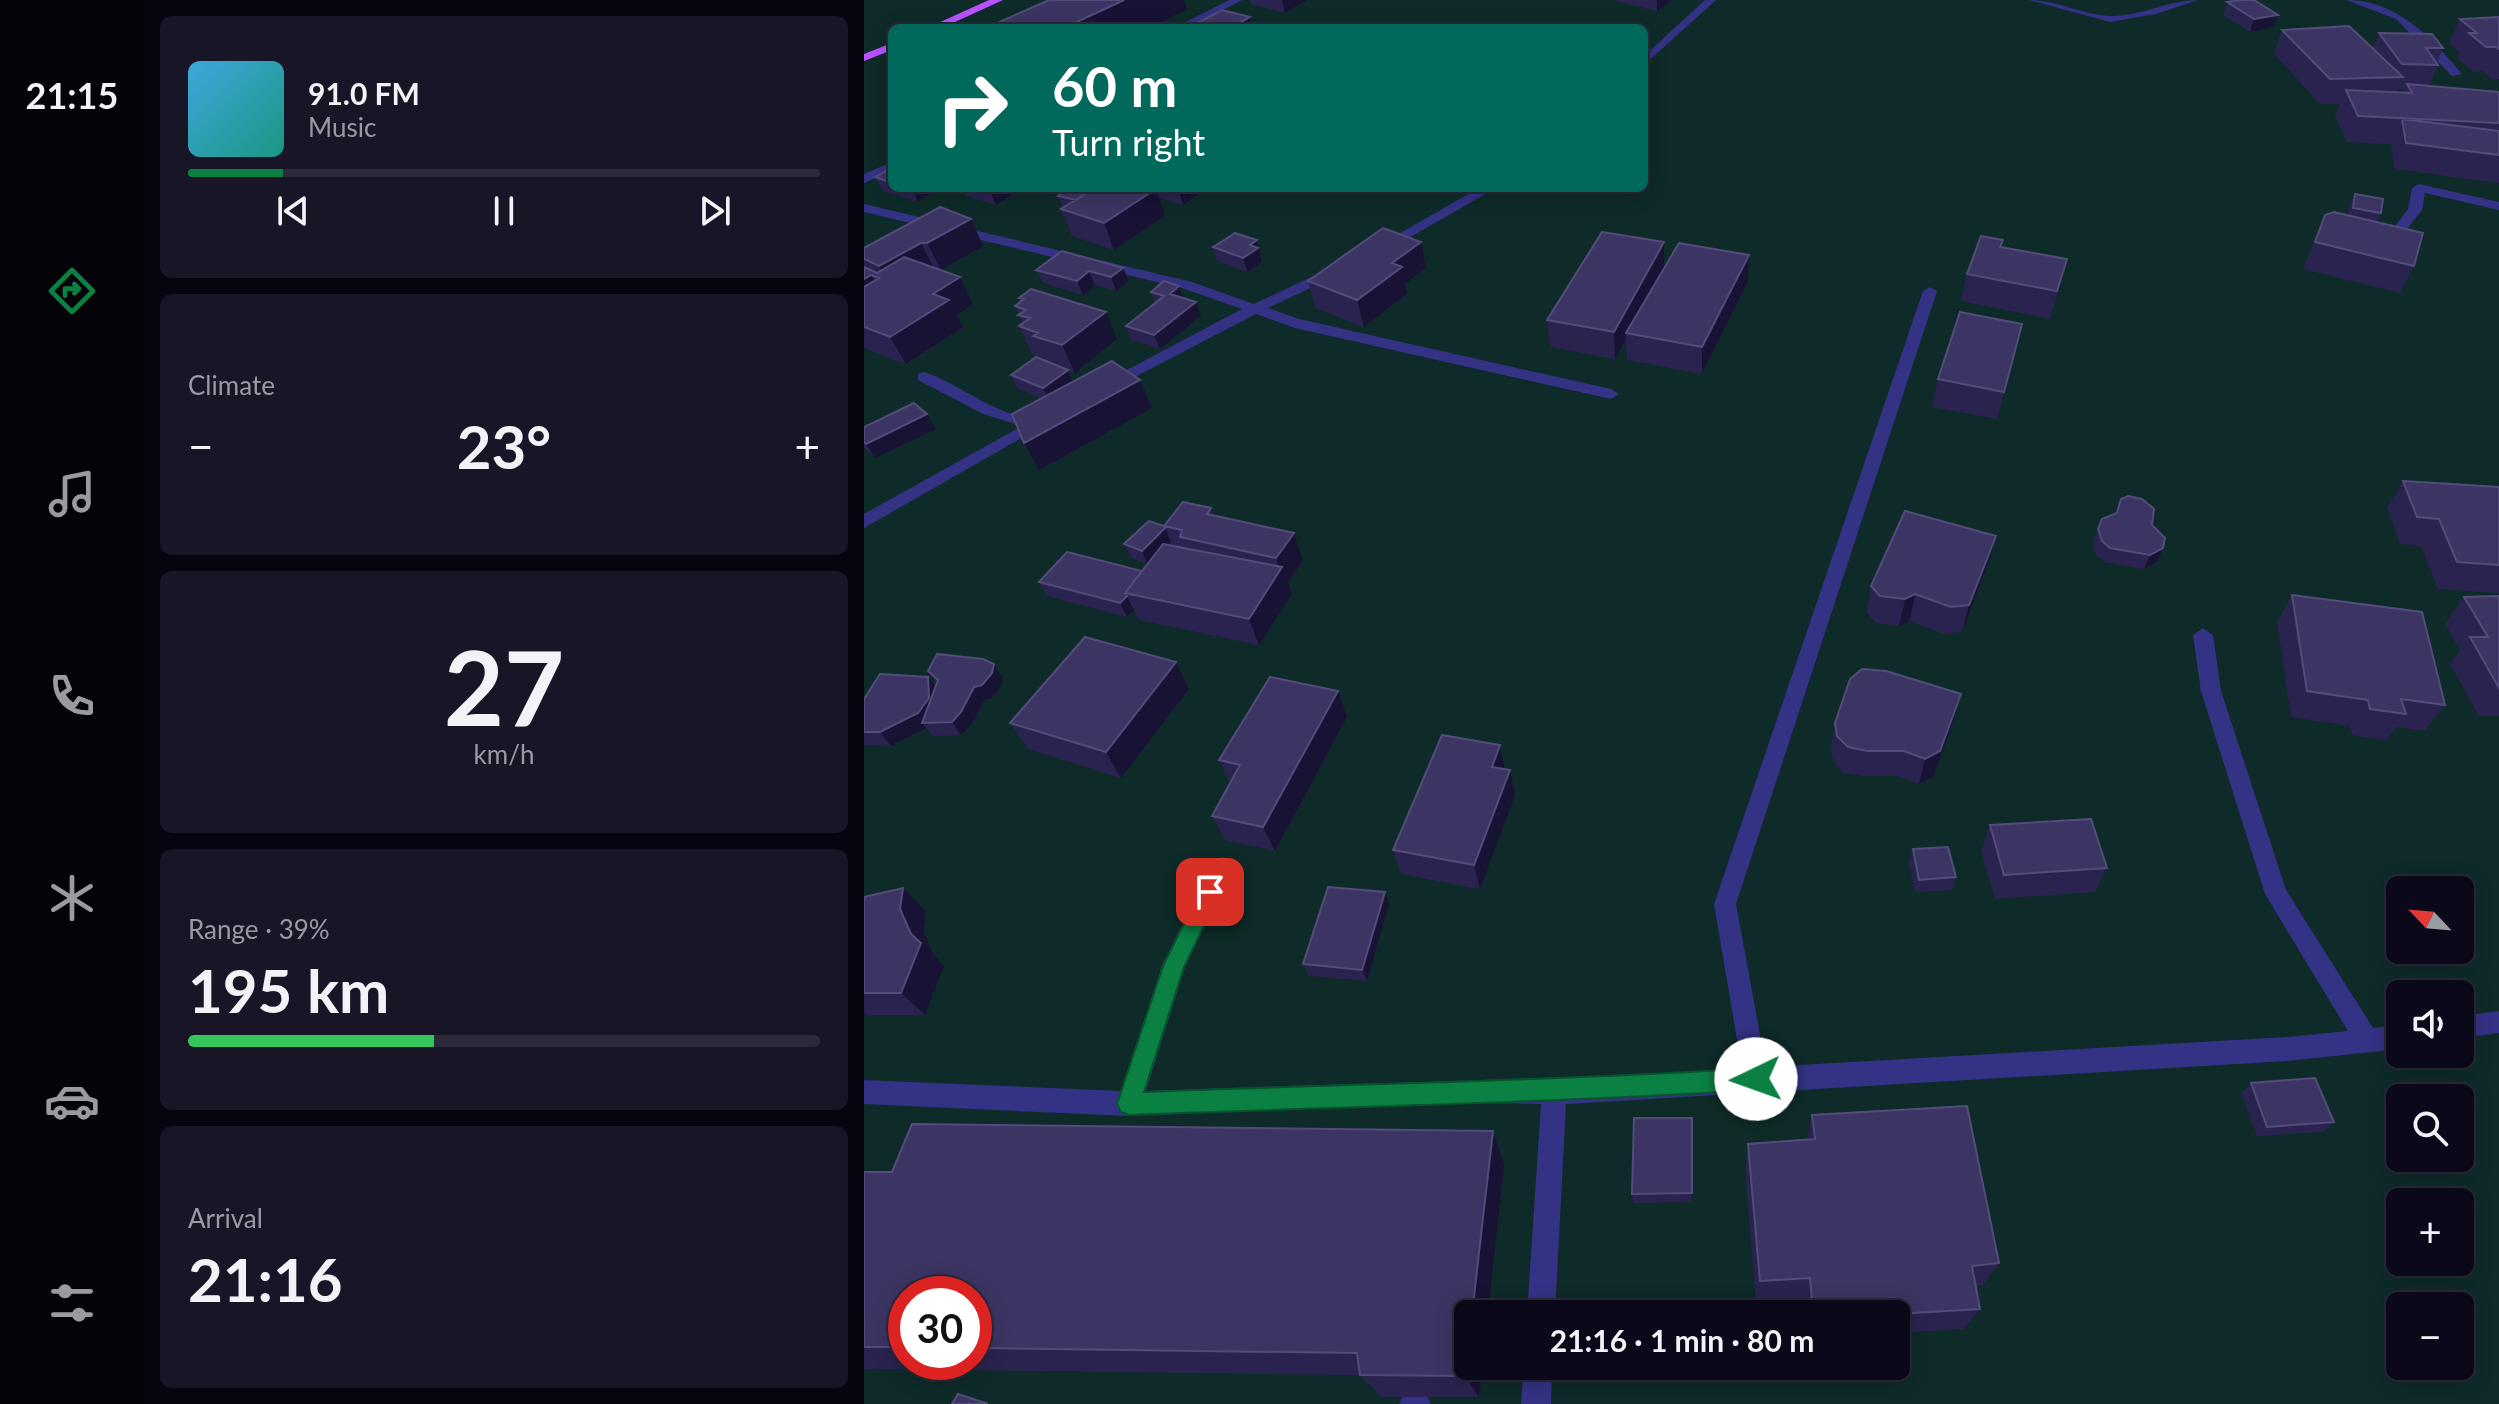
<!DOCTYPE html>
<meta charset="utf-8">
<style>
body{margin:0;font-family:Lato,sans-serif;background:#181626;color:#f1f3f6;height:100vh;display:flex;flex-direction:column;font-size:30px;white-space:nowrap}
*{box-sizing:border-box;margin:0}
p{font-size:26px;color:#999aa2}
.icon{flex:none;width:44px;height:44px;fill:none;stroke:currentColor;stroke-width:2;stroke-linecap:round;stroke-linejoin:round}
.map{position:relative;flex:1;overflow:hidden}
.details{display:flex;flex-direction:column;gap:16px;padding:16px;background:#06040e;width:720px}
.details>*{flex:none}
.banner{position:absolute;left:24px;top:24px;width:760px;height:168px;border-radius:12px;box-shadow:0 4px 20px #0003,0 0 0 2px #2a2938;background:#00695c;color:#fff;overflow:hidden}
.needle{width:52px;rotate:296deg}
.controls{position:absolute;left:1522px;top:876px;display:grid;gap:16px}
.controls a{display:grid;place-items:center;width:88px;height:88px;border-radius:12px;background:#0a0819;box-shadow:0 4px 20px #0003,0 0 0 2px #2a2938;font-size:40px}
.speed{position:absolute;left:24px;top:1276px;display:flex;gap:16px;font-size:40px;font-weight:700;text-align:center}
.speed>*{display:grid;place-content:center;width:104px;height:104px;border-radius:50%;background:#0a0819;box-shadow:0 4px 20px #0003,0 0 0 2px #2a2938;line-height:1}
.speed .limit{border:12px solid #d22;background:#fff;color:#111}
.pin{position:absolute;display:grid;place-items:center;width:68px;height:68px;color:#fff;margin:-34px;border-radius:16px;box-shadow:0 4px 12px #0006}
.me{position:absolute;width:88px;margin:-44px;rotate:267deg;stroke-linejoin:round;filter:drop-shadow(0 0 6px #0008)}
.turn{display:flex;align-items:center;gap:28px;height:168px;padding:0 32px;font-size:36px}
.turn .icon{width:104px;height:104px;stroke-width:2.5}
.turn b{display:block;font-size:56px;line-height:68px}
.big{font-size:60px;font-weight:700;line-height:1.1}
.details .card{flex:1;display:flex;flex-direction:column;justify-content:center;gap:12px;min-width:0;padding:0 28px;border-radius:12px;background:#181626}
.details .dial{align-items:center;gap:0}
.dial b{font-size:104px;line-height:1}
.song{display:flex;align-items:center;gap:24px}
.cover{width:96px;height:96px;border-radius:12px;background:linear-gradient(135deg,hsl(200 70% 55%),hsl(170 70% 35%))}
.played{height:8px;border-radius:4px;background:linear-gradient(90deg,#0b8043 15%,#2a2938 15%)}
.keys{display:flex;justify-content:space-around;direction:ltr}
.heat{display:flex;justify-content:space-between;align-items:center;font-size:44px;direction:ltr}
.charge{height:12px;border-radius:6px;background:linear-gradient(90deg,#34c759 39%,#2a2938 0)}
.trip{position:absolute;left:590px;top:1300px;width:456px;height:80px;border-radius:12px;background:#0a0819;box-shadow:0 4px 20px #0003,0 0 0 2px #2a2938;font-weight:700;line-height:80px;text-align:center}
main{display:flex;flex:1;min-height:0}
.dock{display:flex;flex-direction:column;width:144px;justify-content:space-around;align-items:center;background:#04030a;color:#999aa2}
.dock .icon{width:56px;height:56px}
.dock .on{color:#0b8043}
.dock b{font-size:36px;color:#f1f3f6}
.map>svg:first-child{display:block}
</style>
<main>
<nav class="dock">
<b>21:15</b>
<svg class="icon on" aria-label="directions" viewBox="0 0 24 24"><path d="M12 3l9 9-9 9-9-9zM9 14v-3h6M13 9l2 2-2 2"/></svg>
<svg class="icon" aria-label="music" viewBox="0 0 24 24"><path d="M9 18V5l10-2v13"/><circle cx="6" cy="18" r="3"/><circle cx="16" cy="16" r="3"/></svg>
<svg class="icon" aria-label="phone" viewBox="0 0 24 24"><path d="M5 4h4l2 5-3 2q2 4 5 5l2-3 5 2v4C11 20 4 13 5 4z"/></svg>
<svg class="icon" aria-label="climate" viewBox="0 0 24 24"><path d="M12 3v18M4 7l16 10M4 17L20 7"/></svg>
<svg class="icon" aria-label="car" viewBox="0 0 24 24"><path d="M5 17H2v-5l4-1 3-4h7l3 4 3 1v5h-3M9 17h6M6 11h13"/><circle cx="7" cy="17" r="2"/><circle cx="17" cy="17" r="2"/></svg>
<svg class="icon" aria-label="filters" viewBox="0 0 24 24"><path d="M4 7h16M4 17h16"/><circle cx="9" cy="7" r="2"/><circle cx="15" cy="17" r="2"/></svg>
</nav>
<section class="details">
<div class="card">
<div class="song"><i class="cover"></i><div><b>91.0 FM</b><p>Music</p></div></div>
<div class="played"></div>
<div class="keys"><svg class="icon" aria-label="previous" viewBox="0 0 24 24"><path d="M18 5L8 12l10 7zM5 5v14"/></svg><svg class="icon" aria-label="pause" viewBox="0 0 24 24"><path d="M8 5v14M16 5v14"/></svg><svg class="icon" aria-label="next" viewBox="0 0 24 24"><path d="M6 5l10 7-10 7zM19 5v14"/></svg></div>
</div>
<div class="card"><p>Climate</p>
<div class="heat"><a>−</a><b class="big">23°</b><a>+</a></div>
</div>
<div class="card dial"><b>27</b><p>km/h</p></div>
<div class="card"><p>Range · 39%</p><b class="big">195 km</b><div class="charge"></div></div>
<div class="card"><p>Arrival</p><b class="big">21:16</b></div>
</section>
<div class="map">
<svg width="1635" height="1404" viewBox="0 0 1635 1404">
<rect width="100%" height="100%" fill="#0e0b21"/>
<path fill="#0e2b29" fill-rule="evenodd" d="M0 0H1635V1404H0ZM28 28H780V188H28ZM1536 890H1596V950H1536ZM1536 994H1596V1054H1536ZM1536 1098H1596V1158H1536ZM1536 1202H1596V1262H1536ZM42 1294H110V1362H42ZM1536 1306H1596V1366H1536ZM604 1314H1032V1366H604Z"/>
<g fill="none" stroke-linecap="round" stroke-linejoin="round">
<path fill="#343284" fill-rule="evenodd" d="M365 0H378L325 28H310Z
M841 0H852L780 65V56Z
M1165 0C1193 0 1219 15 1246 16 1276 17 1305 0 1334 0L1292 14 1246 22Z
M1482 0C1533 0 1567 37 1598 74L1588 76 1532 19Z
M28 162V171L0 183V174Z
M1555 184 1635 202V210L1561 193 1558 210 1544 228H1534L1532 225 1544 209 1548 188Z
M615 188H632L522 251 510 248Z
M0 204 328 282 390 304 462 270H472V276L404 308 435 319 747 389 755 394 747 399 431 328 392 314 246 390 240 388V382L378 309 318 288 0 212Z
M1066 287 1073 291 872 904 902 1067 1423 1037 1484 1031 1401 894 1337 691 1329 635 1339 628 1349 635 1357 691 1422 890 1509 1028 1536 1025V1049L1423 1061 702 1104 691 1314H663L677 1104 596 1103 265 1116 0 1104V1080L257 1091 298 966 350 860 358 857 366 860 369 867 321 967 282 1091C481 1083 679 1080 878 1069L850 904 1059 291Z
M60 372C94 382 144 426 179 416L187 421 0 528V514L158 426 119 414 54 380V374Z
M1635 1011V1033L1596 1038V1016Z
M660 1366H688L687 1404H657Z
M550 1389 562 1394 567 1404H535L540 1394Z"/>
<path fill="#ba52ff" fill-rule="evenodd" d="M125 0H139L78 28H63Z
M28 43V50L0 61V54Z"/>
</g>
<path fill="#2a2350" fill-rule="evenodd" d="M386 0H443L421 13 388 4Z
M748 0H809L793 11Z
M1363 2 1414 15 1409 27 1386 32 1359 15Z
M1635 17V79L1629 80 1619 71 1610 72 1593 58 1596 53 1585 43 1596 19Z
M1418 30 1509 48 1515 33 1579 48 1573 62 1574 65 1565 86 1635 92V183L1530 169 1527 144 1483 142 1471 116 1476 104H1456L1410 54ZM1534 89H1540L1538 93 1532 92Z
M28 168V188H75L54 202 19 191 11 177Z
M98 188H153L154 191 132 205 102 196Z
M197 188H342L319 205 295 198 301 216 250 250 208 236 197 209 199 208 193 191Z
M1491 194 1517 213 1513 223 1550 266 1536 293 1439 269 1461 215 1484 216 1485 207Z
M107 219 119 246 77 270 109 304 93 315 99 327 42 364 0 348V248Z
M1139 240 1137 247 1203 259 1186 319 1097 301 1103 274Z
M557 242 562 268 541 284 543 294 500 327 451 308 444 281Z
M800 242V269L884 282 838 374 763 360 762 339 751 359 686 347 683 320Z
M349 247 397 254 398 262 384 272 353 261Z
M198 251 265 281 252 291 231 285 219 295 179 283 172 270Z
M287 292 319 298 332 302 337 316 296 349 267 340 262 326 291 303Z
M155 298 253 339 211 373 204 370 209 381 288 408 175 470 160 443 177 398 154 389 147 375 181 361 180 358 168 354 155 326 159 324 151 306 157 302Z
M1158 324 1133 419 1068 407 1074 379Z
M0 427 72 429 11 458 0 448Z
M1539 481 1635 487V593L1574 589 1557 546 1536 544 1523 508Z
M1257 499 1288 525 1293 562 1280 569 1240 562 1232 555 1229 543 1238 519 1251 514Z
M347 508 349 515 430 533 439 560 424 582 428 594 395 645 275 620 270 610 263 617 183 596 175 582 278 571 283 564 267 558 260 544 300 526Z
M1132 536 1124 564 1098 632 1080 634 1046 621 1035 626 1012 623 1003 613 1007 586Z
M1428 595 1581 705 1561 731 1532 727 1523 740 1488 735 1486 726 1427 717 1413 622Z
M1635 596V716H1615L1586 664 1596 650 1581 624 1600 597Z
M312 662 325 689 257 778 164 749 146 723Z
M64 671 139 678 137 687 127 699 120 700 107 725 97 735 69 736 62 728 27 746 0 745V699L64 677 71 687 73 683Z
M483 717 411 851 361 840 348 816 366 783 355 760Z
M1090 720 1069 777 1055 784 1034 776H999L979 773 969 761 967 749 971 723Z
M636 745 640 769 646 770 651 795 616 889 537 874 529 850Z
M1126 825 1243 868 1231 892 1131 899 1117 850Z
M1049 849 1092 877 1088 890 1051 892 1045 862Z
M0 897 62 911 60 932 69 954 80 966 61 1015H3L0 1013Z
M525 904 503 981 445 976 439 964Z
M1387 1083 1470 1122 1459 1132 1393 1136 1377 1093Z
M948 1115 1135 1263 1119 1285 1111 1286 1116 1309 1100 1329 1032 1333V1314H940L939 1299 892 1302 881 1170 884 1144 943 1140Z
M828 1118V1202L769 1203 768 1194Z
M629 1131 640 1165 624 1314H604V1366H619L615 1397H517L496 1375 0 1369V1172H28ZM42 1294H110V1362H42Z"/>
<path fill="#181235" d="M260 0H320L323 9 285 28H200Z
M418 0H443L421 13Z
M793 0H809L793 11Z
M1414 15 1409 27 1386 32 1390 19Z
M386 17 389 28H366Z
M49 188H75L54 202 48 189Z
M131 188H153L154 191 132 205 126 191Z
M314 188H342L319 205Z
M292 189 301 216 250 250 240 223Z
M107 219 119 246 77 270 63 243Z
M393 240 398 262 384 272 379 258 386 245Z
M557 242 562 268 541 284 543 294 500 327 493 300 528 263Z
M800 242V269L762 333V339L751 359 750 332Z
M57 243 71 270 30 293 15 266Z
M885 255 884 282 838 374V347Z
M259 268 265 281 252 291 247 277Z
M225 271 231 285 219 295 213 281Z
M7 275 23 302 0 315V279Z
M96 277 109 304 93 315 99 327 42 364 26 337 69 294Z
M315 286 320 300 306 294Z
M332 302 337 316 296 349 290 335Z
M242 312 253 339 211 373 198 345Z
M204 370 210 384 186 402 179 388Z
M276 380 288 408 175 470 160 443Z
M63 414 72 429 11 458 2 444Z
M301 528 307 542 284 565 278 551Z
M430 533 439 560 424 582 428 594 395 645 385 619 416 571 412 558Z
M1132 536 1124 564 1098 632 1105 605Z
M1299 548 1293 562 1280 569 1286 555Z
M1051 594 1046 621 1035 626 1041 599Z
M263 596 270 610 263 617 256 603Z
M312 662 325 689 257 778 242 752Z
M130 664 139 678 137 687 127 699 120 700 107 725 97 735 88 722 110 687Z
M64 677 74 690 58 723 62 728 27 746 16 732Z
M474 691 483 717 411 851 399 827Z
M1097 694 1090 720 1069 777 1055 784 1061 759Z
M636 745 641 771 628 767Z
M646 770 651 795 616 889 610 865Z
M39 888 62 911 60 932 69 954 80 966 61 1015 37 993 47 934 36 909Z
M521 892 525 904 503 981 498 970Z
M629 1131 640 1165 624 1314H608Z
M604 1351V1366H619L615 1397 601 1376Z"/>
<path fill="#3c3563" stroke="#534c7b" stroke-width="2" d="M185 0H260L200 28H122Z
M1376 0H1390L1414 15 1390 19 1363 2Z
M358 10 386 17 366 28 326 27Z
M1635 17V49L1632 47H1622L1605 33H1613L1596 19Z
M469 24 486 28H461Z
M1485 26 1539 77 1466 79 1418 30Z
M1515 33 1568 34 1579 48H1562L1574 65 1538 64Z
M1543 84 1635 92V123L1494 116 1482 90 1548 93Z
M1538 119 1635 131V155L1542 143Z
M28 168V183L11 177Z
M114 188H131L126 191Z
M197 188H231L212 200 194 196 200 192 193 191Z
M231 188H288L292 189 240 223 197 209Z
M1491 194 1519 199 1517 213 1489 208Z
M76 207 107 219 63 243H57L15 266 0 259V248Z
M1470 212 1559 233 1550 266 1451 242 1461 215Z
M519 228 557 242 528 263 538 267 493 300 444 281Z
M738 232 800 242 750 332 683 320Z
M371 233 393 240 386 245 394 248 379 258 349 247Z
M1117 236 1139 240 1136 247 1203 259 1193 291 1103 274Z
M815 243 885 255 838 347 762 333Z
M198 251 259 268 247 277 225 271 213 281 172 270Z
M40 257 96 277 69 294 85 300 26 337 0 327V287L15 278 7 275 0 279V267L13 273Z
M300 281 315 286 306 294 332 302 290 335 262 326 300 296 287 292Z
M167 289 242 312 198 345 169 336 174 333 155 326 166 318 154 315 162 310 151 306 160 299 155 298Z
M1096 312 1158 324 1140 392 1074 379Z
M172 357 204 370 179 388 147 375Z
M248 361 276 380 160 443 148 414Z
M50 403 63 414 2 444 0 442V427Z
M1539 481 1635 487V565L1593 562 1575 519 1553 517Z
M1264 496 1278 499 1290 509 1288 525 1301 538 1299 548 1286 555 1246 548 1238 541 1234 529 1238 519 1253 513 1257 499Z
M319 502 347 508 343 514 430 533 412 558 316 537 318 530 300 526Z
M1041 511 1132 536 1105 605 1087 607 1051 594 1041 599 1016 596 1007 586Z
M285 521 300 526 301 528 278 551 260 544Z
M299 544 418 567 385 619 261 593Z
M203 552 278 571 261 593 263 596 256 603 175 582Z
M1428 595 1558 612 1581 705 1537 699 1542 714 1506 709 1504 700 1443 691Z
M1635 596V688L1606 637H1624L1600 597Z
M221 637 312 662 242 752 146 723Z
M73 654 119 659 130 664 128 673 118 685 110 687 97 712 88 722 58 723 74 680 64 671Z
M998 669 1022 671 1097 694 1076 751 1061 759 1040 751H1004L984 747 973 736 971 723 986 679Z
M16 674 64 677 65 698 54 713 16 732H0V699Z
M406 677 474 691 399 827 348 816 376 765 355 760Z
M578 735 636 745 628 767 646 770 610 865 529 850Z
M1227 819 1243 868 1140 875 1126 825Z
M1084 847 1092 877 1055 880 1049 849Z
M464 887 521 892 498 970 439 964Z
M39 888 36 909 47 934 57 943 37 993H0V897Z
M1451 1078 1470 1122 1403 1127 1387 1083Z
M1103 1106 1135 1263 1108 1266 1116 1309 1032 1314H949L946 1278 896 1281 884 1144 951 1139 948 1115Z
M770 1118H828V1193L768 1194Z
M48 1124 629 1131 608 1314H604V1351L601 1376 496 1375 493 1353 110 1348V1294H42V1347H0V1172H28Z
M94 1394 124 1404H88Z"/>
<path fill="#0b8043" stroke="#07532c" stroke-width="2" d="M346 883 353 885 356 892 320 967 280 1092C484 1084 688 1081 892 1068L900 1071 904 1079 900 1087 892 1090C683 1103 474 1107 265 1115L257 1112 253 1104 299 966 339 885Z"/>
</svg>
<div class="controls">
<a><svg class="needle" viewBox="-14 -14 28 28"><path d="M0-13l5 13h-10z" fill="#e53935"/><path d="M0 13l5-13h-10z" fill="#999aa2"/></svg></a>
<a><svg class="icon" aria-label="sound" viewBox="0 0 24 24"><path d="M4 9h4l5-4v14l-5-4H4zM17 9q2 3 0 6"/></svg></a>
<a><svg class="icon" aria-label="search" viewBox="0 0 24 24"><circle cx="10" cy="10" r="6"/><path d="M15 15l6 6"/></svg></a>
<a>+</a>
<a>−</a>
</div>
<div class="speed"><div class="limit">30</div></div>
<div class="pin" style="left:346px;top:892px;background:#d93025"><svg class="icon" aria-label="arrive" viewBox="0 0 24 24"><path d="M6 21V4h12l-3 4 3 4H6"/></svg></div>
<svg class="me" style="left:892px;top:1079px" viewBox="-20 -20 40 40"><circle r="19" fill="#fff"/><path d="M0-13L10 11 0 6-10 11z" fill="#0b8043"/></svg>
<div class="trip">21:16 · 1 min · 80 m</div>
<div class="banner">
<div class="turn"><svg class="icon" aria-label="right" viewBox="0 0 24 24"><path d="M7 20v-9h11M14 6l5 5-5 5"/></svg><div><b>60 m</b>Turn right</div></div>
</div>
</div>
</main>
